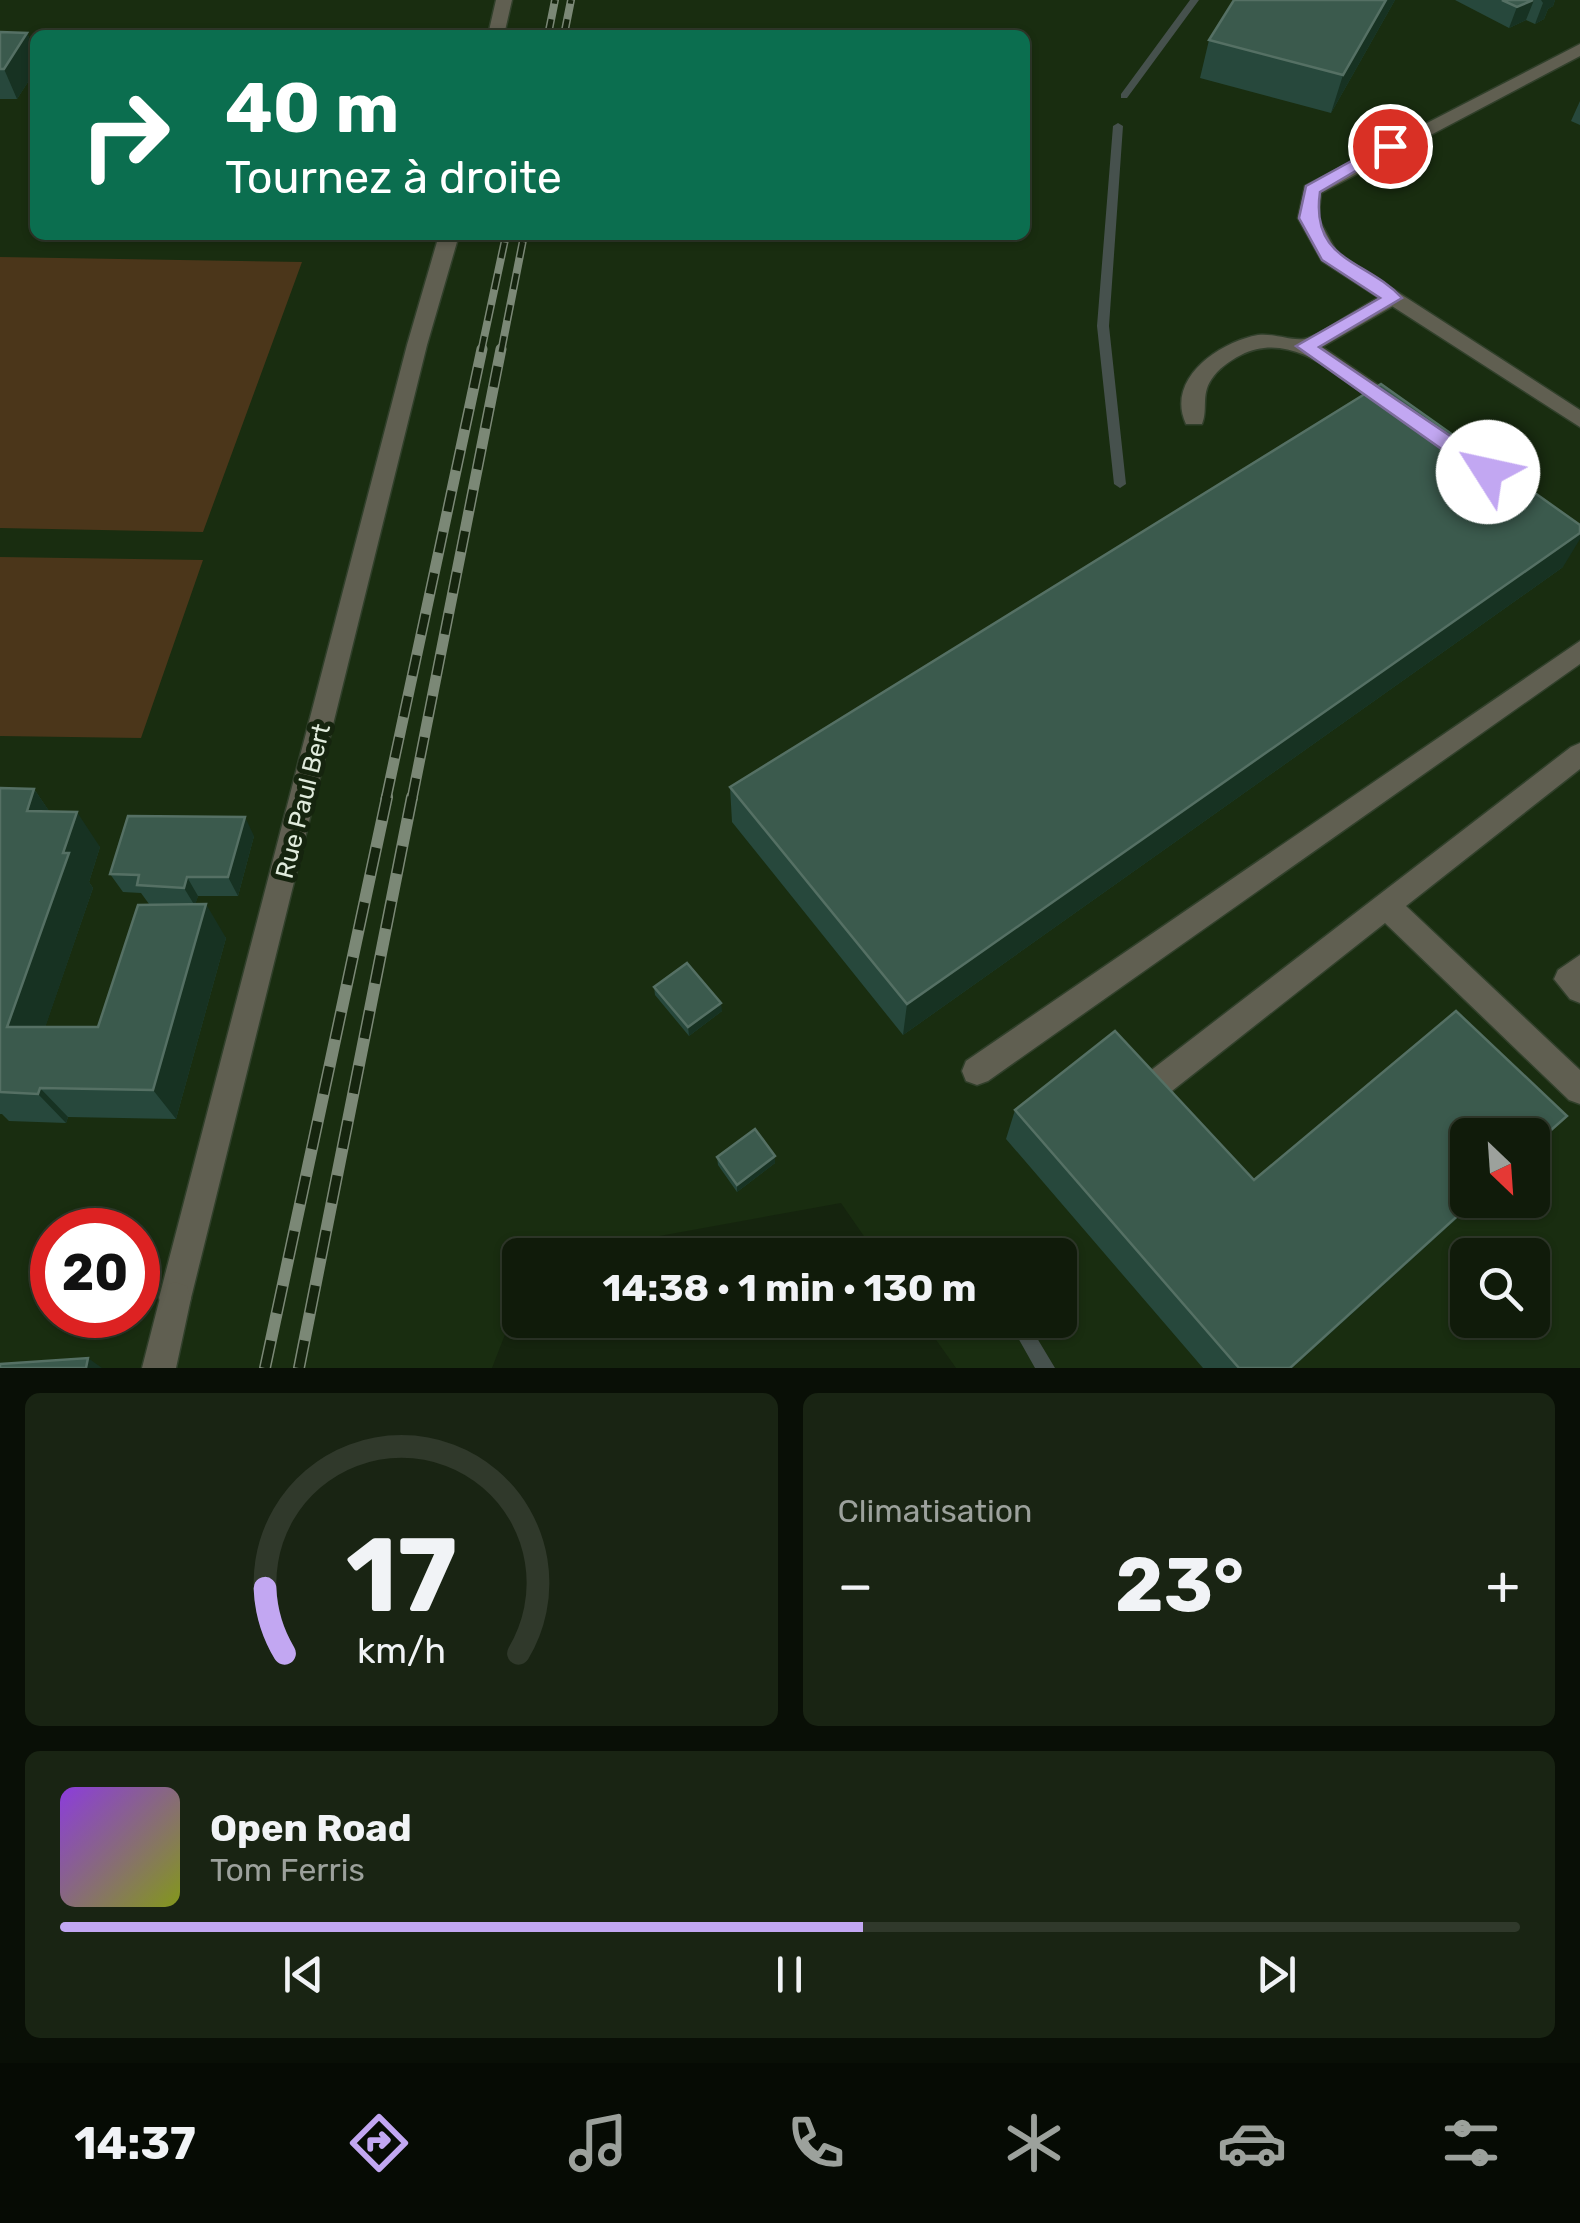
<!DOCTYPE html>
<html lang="fr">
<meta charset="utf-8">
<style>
body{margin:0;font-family:Rubik,sans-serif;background:#192413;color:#f1f3f6;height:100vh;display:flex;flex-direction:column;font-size:38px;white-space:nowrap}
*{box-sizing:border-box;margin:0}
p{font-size:32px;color:#9ca19c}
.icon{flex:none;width:55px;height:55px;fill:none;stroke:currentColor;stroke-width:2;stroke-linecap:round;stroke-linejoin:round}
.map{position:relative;height:1368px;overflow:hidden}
.side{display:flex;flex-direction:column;gap:25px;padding:25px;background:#090f06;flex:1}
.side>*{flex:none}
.guide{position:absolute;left:30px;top:30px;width:1000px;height:210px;border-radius:15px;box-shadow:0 2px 8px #0004,0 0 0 2px #30392b;background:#0b6e4f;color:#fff;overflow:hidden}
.needle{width:65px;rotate:155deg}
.fabs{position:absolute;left:1450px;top:1118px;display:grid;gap:20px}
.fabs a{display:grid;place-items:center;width:100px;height:100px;border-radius:15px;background:#101b0a;box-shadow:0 2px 8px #0004,0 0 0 2px #30392b;font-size:50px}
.speed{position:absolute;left:30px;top:1208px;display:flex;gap:20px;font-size:50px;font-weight:700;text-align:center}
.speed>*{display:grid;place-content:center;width:130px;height:130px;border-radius:50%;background:#101b0a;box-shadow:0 2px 8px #0004,0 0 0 2px #30392b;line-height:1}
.speed .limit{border:15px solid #d22;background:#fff;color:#111}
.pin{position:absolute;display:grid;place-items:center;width:85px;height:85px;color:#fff;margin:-42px;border:5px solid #fff;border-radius:50%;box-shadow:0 2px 10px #0007}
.me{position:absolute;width:110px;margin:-55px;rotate:305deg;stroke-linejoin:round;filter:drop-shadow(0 0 8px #0008)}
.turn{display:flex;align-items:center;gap:35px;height:210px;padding:0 30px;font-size:45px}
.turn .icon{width:130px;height:130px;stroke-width:2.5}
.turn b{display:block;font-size:70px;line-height:85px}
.big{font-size:75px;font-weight:700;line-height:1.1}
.side .tile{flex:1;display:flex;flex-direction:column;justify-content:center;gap:15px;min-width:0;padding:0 35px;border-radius:15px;background:#192413}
.side .dial{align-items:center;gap:0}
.dial svg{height:260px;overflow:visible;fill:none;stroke:#30392b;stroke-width:7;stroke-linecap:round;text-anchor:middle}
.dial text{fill:#f1f3f6;stroke:none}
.song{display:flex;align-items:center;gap:30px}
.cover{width:120px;height:120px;border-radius:15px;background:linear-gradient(135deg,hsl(270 70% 55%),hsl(70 70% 35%))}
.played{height:10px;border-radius:5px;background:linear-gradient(90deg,#c2a7f2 55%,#30392b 55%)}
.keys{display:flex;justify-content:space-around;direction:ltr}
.heat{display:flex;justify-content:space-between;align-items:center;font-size:55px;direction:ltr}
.side .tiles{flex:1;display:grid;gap:25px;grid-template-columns:1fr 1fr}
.tile:last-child{grid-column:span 2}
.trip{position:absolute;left:502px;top:1238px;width:575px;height:100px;border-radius:15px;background:#101b0a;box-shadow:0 2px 8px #0004,0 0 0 2px #30392b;font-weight:700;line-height:100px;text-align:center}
.dock{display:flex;height:160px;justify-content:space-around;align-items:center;background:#060b04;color:#9ca19c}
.dock .icon{width:70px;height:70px}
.dock .selected{color:#c2a7f2}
.dock b{font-size:45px;color:#f1f3f6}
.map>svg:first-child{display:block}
</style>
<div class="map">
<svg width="1580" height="1368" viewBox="0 0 1580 1368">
<rect width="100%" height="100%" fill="#15240e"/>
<path fill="#192d10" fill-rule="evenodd" d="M0 0H1580V1368H956L922 1320H1060V1255H877L841 1203 555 1255H520V1296L492 1368H0ZM35 35H1025V235H35ZM1468 1135H1532V1200H1468ZM52 1230H138V1315H52ZM1468 1255H1532V1320H1468Z"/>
<path fill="#4b361a" d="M0 257 302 262 203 532 0 528Z
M0 557 203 560 141 738 0 736Z"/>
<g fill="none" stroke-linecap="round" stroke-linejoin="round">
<path fill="#46514d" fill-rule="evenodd" d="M1190 0H1199L1127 98H1121V94Z
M1118 123 1123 126 1109 326 1126 484 1120 488 1114 484 1097 326 1113 126Z
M1022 1320 1028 1323 1055 1368H1035L1013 1329 1016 1323Z"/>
<defs>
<path id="service" d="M496 0H512L504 35H488Z
M439 235H459L427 345 191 1298 187 1310 175 1314 163 1310 159 1298 407 345Z
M1393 292 1403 298 1400 302 1322 347 1407 405 1410 410 1407 415H1391C1349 385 1296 327 1241 355 1229 361 1218 369 1211 380 1201 395 1208 410 1202 424H1186C1165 379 1219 342 1258 335 1274 333 1290 341 1304 339 1322 337 1369 298 1393 292Z
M1580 641V664L988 1081 977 1085 966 1081 962 1071 966 1061Z
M1580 743V769L1406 906 1580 1070V1104L1569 1100 1385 923 1163 1098 1152 1102 1141 1098 1137 1088 1141 1078 1571 747Z
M1580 955V1003L1570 999 1554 979 1558 970Z"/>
<path id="minor" d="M1580 44V56L1321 193 1318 218 1337 253 1580 410V427L1322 261 1298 218 1305 186Z
M175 1282 187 1286 191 1298 176 1368H142L163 1286Z"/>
</defs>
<use href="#service" stroke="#31402b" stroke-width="3"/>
<use href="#minor" stroke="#31402b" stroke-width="3"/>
<use href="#service" fill="#605f51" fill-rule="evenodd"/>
<use href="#minor" fill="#605f51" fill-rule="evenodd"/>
<defs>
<path id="rail-far2" d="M548 35 555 0
M564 35 571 0
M481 352 506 235
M501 352 524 235"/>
<path id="rail-far1" d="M386 799 482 349
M412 799 501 349"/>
<path id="rail" d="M265 1368 387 797
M299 1368 412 797"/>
</defs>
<use href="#rail-far2" stroke="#7b8876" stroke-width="8"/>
<use href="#rail-far1" stroke="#7b8876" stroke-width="11"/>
<use href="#rail" stroke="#7b8876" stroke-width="12"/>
<use href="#rail-far2" stroke="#15240e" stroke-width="5" stroke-dasharray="16" stroke-linecap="butt"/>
<use href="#rail-far1" stroke="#15240e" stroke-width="8" stroke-dasharray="21" stroke-linecap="butt"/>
<use href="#rail" stroke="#15240e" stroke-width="9" stroke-dasharray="28" stroke-linecap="butt"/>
</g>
<path fill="#27483c" d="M1395 0 1331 113 1200 78 1209 40Z
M1455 0H1555L1553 6 1548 9 1544 19 1535 24 1526 20 1509 28Z
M0 32 27 33 35 51V71L17 99H0Z
M1580 101V125L1571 121Z
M1563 567 903 1035 732 822 730 787Z
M0 788 34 789 49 811 100 847 89 882 93 888 45 1027H98L167 904H149L141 893 123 892 110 874 254 836 238 896H198L195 904 226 938 176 1119 68 1117 66 1123 9 1121 2 1114H0Z
M654 987 722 1011 689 1036 655 995Z
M1015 1110 1254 1180 1567 1116 1532 1150V1135L1477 1200 1292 1368H1203L1006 1139Z
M717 1157 775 1163 737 1192 718 1165Z"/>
<path fill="#173222" d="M1386 0H1395L1331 113 1343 75Z
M1534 0 1526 20 1509 28 1517 7Z
M1541 0H1555L1553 6 1548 9 1544 19 1535 24 1543 3Z
M27 33 35 51V71L17 99 4 69Z
M1580 533V539L1563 567 903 1035 907 1004Z
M34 789 58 824 27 811Z
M77 812 100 847 89 882 93 888 35 1057 7 1027Z
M245 817 254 836 238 896 228 877Z
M187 877 198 896 195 906 184 888Z
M206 904 226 938 176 1119 153 1090Z
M721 1003 722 1011 689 1036 688 1027Z
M40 1088 68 1117 66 1123 38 1094Z
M775 1156V1163L737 1192V1185Z
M1475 1200H1477L1292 1368H1290Z
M88 1358 102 1368H86Z"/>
<path fill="#3b5a4d" stroke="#557064" stroke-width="2.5" d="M1234 0H1386L1343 75 1209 40Z
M1502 0H1533L1517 7Z
M0 32 27 33 4 69H0Z
M1381 384 1580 525V533L907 1004 730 787Z
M0 788 34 789 27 811 77 812 63 853H69L7 1027H98L138 905 206 904 153 1090 40 1088 38 1094 0 1092Z
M128 816 245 817 228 877H187L184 888 137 885 139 875 110 874Z
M687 963 721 1003 688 1027 654 987Z
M1456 1011 1567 1116 1532 1147V1135H1468V1200H1475L1290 1368H1239L1015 1110 1115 1031 1254 1180Z
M755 1129 775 1156 737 1185 717 1157Z
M88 1358 86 1368H0V1364Z"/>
<path fill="#c2a7f2" stroke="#7e6d9d" stroke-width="2.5" d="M1384 143 1398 146 1320 192C1310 262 1366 259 1402 298L1319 347 1496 467V477H1481L1296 346 1380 298 1322 260 1299 218 1306 186Z"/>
<g text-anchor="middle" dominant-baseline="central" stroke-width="10" stroke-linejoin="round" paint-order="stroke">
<g font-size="25" fill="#e0ebdc" stroke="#15240e">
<text transform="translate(303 801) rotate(-76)">Rue Paul Bert</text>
</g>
</g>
</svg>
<div class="fabs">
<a><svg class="needle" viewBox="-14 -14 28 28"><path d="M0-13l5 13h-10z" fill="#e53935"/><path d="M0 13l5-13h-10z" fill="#9ca19c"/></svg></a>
<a><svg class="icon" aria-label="search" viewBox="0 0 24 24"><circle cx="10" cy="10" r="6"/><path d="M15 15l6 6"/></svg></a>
</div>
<div class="speed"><div class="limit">20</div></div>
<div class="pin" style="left:1390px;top:146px;background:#d93025"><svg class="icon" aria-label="arrive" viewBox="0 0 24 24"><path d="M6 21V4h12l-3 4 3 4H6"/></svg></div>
<svg class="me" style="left:1488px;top:472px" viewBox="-20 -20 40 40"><circle r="19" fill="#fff"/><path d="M0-13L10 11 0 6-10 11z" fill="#c2a7f2"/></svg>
<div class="trip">14:38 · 1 min · 130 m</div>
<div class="guide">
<div class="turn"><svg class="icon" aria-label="right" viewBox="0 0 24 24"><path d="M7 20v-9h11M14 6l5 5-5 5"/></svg><div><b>40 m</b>Tournez à droite</div></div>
</div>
</div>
<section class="side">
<div class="tiles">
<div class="tile dial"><svg viewBox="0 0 100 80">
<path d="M14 69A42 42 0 1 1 86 69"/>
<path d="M14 69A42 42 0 0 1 8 49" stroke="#c2a7f2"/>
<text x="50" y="56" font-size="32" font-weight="700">17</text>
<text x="50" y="72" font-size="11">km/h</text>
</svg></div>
<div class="tile"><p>Climatisation</p>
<div class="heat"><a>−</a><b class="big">23°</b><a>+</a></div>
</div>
<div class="tile">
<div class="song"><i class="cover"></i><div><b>Open Road</b><p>Tom Ferris</p></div></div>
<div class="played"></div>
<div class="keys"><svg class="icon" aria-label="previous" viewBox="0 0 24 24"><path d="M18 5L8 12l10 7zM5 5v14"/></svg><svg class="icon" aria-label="pause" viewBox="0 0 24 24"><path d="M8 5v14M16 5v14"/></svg><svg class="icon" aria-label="next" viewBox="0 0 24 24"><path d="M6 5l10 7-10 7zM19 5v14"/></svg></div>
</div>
</div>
</section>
<nav class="dock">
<b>14:37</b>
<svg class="icon selected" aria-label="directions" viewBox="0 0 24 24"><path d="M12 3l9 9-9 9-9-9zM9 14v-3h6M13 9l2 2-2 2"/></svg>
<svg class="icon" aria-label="music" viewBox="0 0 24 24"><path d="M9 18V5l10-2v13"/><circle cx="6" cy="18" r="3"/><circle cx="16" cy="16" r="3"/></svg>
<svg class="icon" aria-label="phone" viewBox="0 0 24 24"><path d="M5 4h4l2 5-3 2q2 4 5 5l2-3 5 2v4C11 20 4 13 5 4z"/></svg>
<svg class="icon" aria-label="climate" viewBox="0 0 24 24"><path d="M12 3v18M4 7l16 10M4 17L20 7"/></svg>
<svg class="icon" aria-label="car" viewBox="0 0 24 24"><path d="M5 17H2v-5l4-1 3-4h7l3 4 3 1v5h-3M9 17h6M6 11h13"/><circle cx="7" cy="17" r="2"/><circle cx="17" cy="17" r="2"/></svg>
<svg class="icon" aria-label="filters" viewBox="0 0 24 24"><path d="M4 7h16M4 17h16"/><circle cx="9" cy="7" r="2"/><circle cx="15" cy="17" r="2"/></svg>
</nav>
